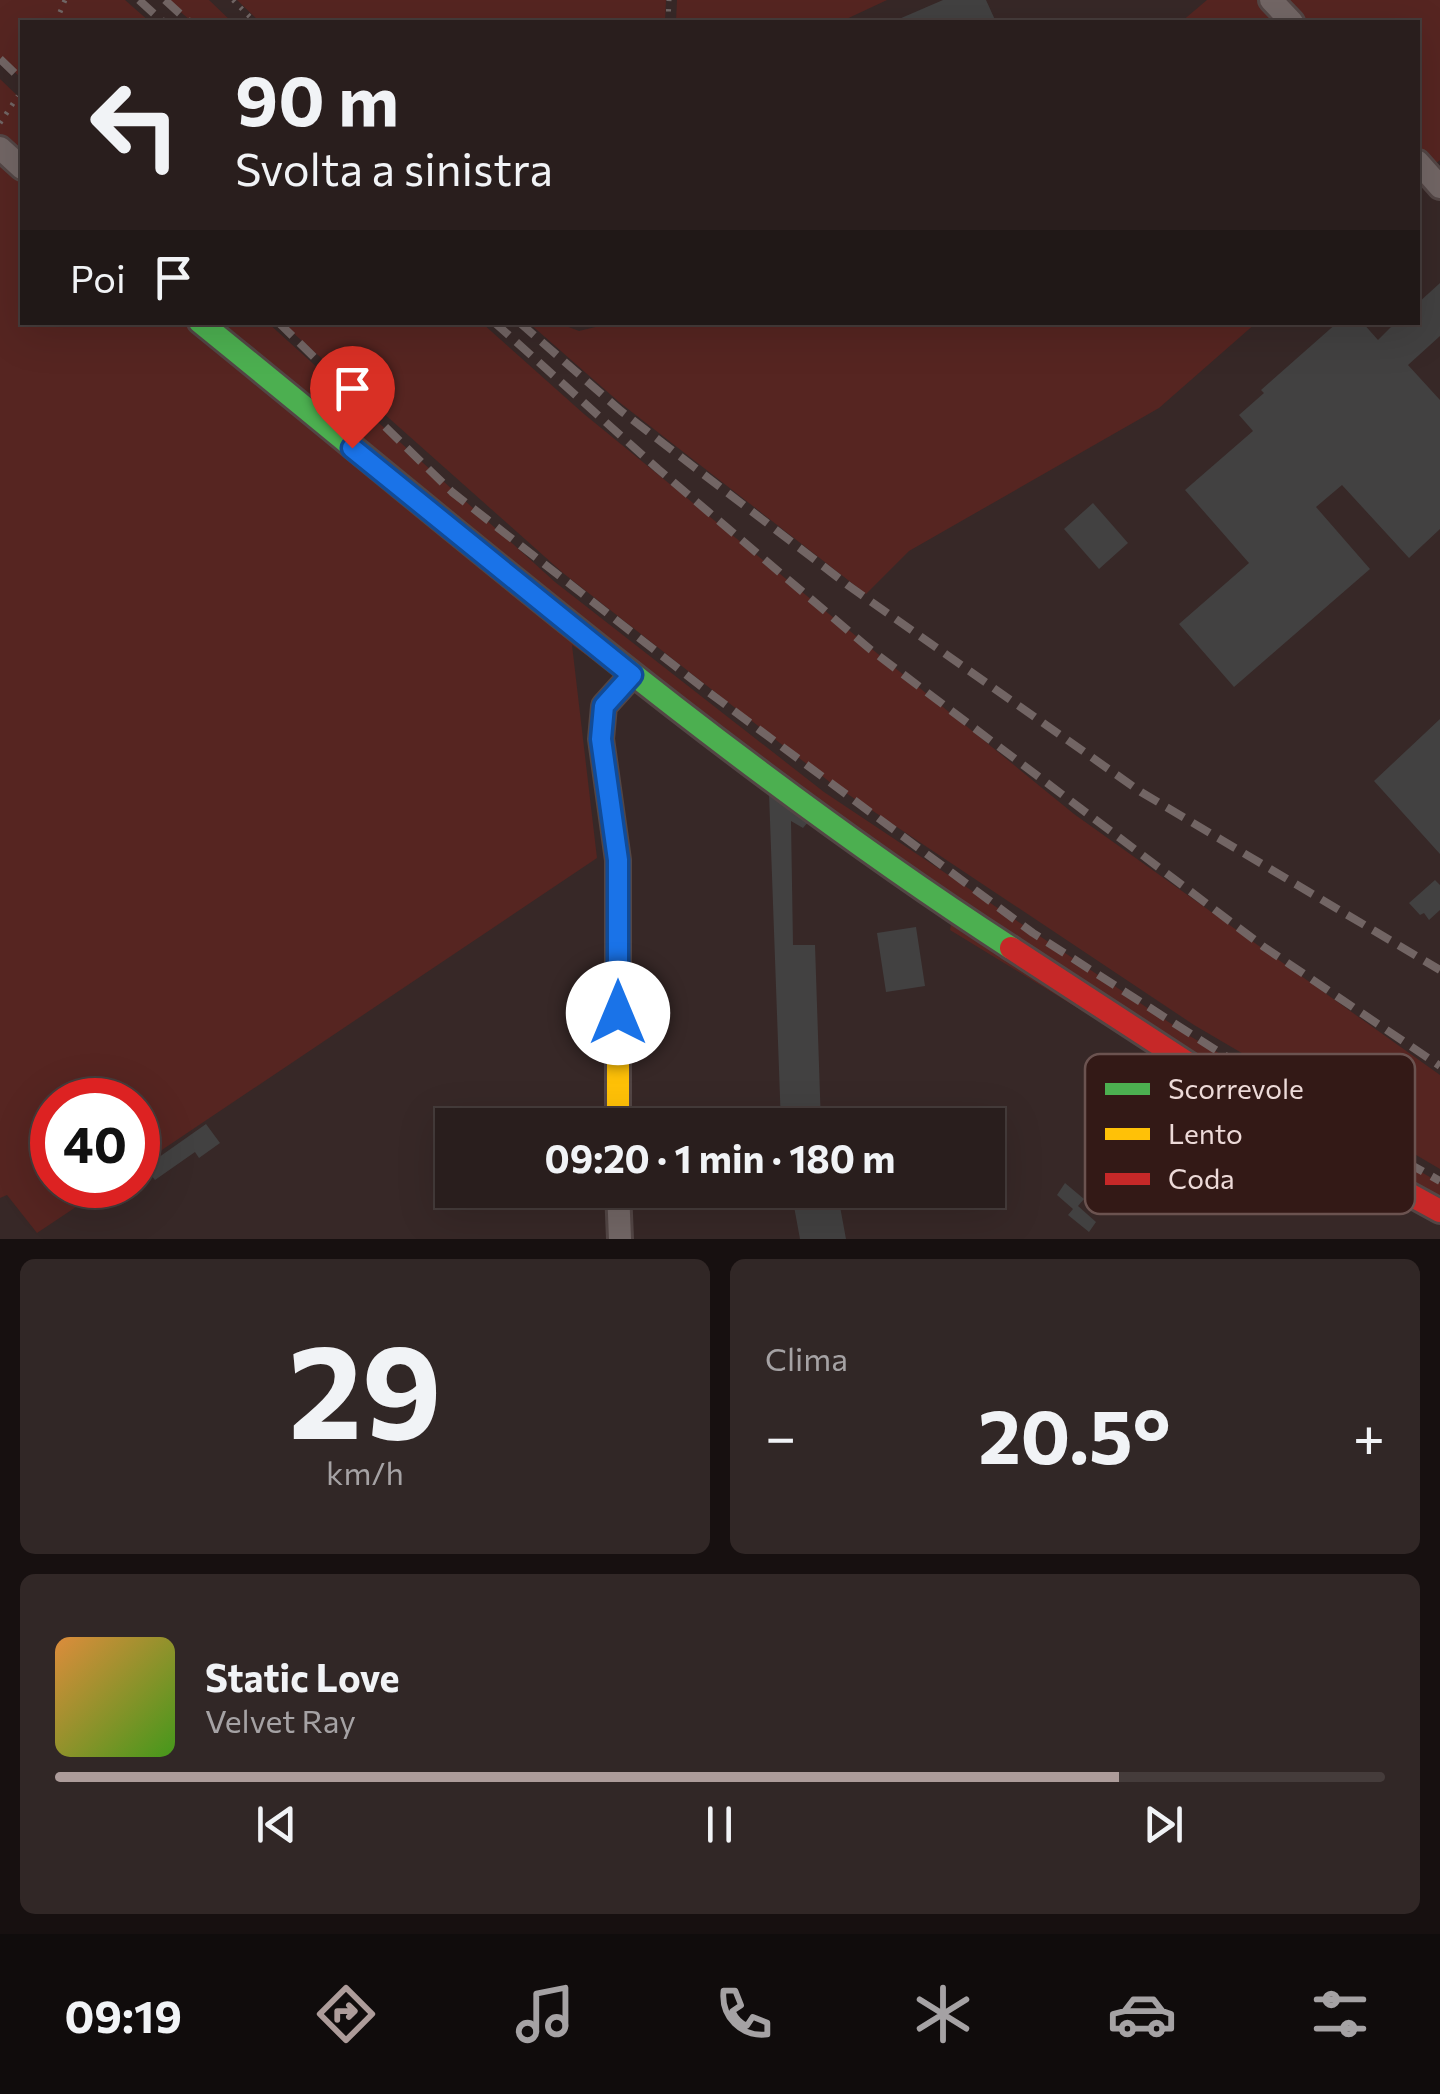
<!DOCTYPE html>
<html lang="it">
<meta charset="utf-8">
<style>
body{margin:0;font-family:Commissioner,sans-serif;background:#312726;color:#f1f3f6;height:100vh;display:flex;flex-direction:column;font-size:38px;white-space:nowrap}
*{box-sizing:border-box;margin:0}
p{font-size:32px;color:#a5a2a4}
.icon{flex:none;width:55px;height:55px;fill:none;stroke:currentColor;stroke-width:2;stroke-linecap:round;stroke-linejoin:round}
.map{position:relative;height:1239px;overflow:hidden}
.side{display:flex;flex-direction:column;gap:20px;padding:20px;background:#171010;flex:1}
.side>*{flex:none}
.guide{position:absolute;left:20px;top:20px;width:1400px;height:305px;border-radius:0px;box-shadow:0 10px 40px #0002,0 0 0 2px #453c3b;background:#291e1d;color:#f1f3f6;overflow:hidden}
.speed{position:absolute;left:30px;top:1078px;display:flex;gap:20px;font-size:50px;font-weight:700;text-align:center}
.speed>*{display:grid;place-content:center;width:130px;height:130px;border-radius:50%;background:#291e1d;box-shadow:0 10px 40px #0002,0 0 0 2px #453c3b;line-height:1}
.speed .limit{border:15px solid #d22;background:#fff;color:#111}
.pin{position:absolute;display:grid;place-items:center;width:85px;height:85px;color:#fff;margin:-102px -42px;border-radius:50% 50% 50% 0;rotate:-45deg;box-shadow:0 0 10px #0007}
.pin .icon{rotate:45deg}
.me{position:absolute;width:110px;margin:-55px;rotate:0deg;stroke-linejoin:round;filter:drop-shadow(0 0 8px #0008)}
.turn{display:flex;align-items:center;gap:35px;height:210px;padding:0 50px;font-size:45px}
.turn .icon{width:130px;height:130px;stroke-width:2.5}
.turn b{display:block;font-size:70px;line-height:85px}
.then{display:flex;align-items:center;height:95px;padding:0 50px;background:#0003;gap:20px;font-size:38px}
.big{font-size:75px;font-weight:700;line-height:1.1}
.side .widget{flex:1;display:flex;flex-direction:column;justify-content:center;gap:15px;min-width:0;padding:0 35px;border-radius:15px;background:#312726}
.side .dial{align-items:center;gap:0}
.dial b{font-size:130px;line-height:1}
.song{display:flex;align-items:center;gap:30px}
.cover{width:120px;height:120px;border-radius:15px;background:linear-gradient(135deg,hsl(30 70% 55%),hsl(100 70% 35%))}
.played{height:10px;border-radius:5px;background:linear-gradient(90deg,#ad9c9a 80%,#453c3b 80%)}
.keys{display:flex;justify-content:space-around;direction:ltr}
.heat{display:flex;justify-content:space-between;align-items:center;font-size:55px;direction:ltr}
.side .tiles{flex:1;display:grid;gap:20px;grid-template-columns:1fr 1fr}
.widget:last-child{grid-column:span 2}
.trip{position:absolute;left:435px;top:1108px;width:570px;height:100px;border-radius:0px;background:#291e1d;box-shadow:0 10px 40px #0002,0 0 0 2px #453c3b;font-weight:700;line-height:100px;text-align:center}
.tabs{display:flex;height:160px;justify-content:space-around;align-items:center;background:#100c0c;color:#a5a2a4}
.tabs .icon{width:70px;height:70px}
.tabs .on{color:#ad9c9a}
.tabs b{font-size:45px;color:#f1f3f6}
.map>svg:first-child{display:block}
</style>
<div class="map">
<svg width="1440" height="1239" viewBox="0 0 1440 1239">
<rect width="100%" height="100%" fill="#372827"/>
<path fill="#562521" d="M0 0H125L150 22H22V79L0 58Z
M167 0H209L232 22H192Z
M237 0H666L665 22H260Z
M677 0H887L840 22H676Z
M1207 0H1440V160L1418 178V22H1181Z
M0 79 22 100V322L268 323 555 582 824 792 1188 1035 1440 1183V1220L1308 1149 950 930 953 913 572 645 597 858 138 1166V1100H52V1185H109L37 1233 7 1195 0 1198Z
M282 323H482L584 414 1074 814 1440 1075V1169L1194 1025 831 783 563 573Z
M612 323V322L1256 323 1159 408 909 551 866 594 619 402 529 323H558L579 331Z"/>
<path fill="#424141" d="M943 0H986L996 22H892Z
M1440 283V336L1408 365 1440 400V529L1409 558 1342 485 1316 507 1370 569 1234 687 1179 624 1249 563 1185 490 1253 431 1239 415 1264 393 1261 390 1338 322H1362L1378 340 1396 322H1418V303Z
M1093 503 1128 543 1099 569 1064 529Z
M1440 719V854L1374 781Z
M769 793 809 821 803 828 791 821 793 945H815L821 1125H781Z
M1435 880 1440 885V910L1429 920 1424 913 1420 915 1409 903Z
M916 927 925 986 886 992 877 933Z
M206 1124 220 1143 199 1158 195 1152 155 1180 145 1167Z
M1065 1183 1084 1199 1078 1206 1096 1222 1089 1232 1068 1215 1073 1209 1057 1195Z
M791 1190H837L846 1239H800Z"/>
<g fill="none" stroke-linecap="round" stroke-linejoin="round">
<defs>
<path id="street" d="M1271 0 1292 22
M0 148 22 168
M1418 162 1440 187
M618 1190 620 1239"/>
<path id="fast" d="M200 322C465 537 724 762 1011 948"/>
<path id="slow" d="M618 1125V860L601 739 604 706 632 675"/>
<path id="jam" d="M1011 948 1281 1124 1440 1211"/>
</defs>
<use href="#street" stroke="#534645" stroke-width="28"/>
<use href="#fast" stroke="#534645" stroke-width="28"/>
<use href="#slow" stroke="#534645" stroke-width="28"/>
<use href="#jam" stroke="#534645" stroke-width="28"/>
<path stroke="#716665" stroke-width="5" stroke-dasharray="2.5 8" stroke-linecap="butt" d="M233 0 255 22
M56 22 65 0
M668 22 669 0
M0 123 18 96"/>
<use href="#street" stroke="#726665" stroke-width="22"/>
<use href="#fast" stroke="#4caf50" stroke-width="22"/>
<use href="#slow" stroke="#ffc107" stroke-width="22"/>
<use href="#jam" stroke="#c62828" stroke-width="22"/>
<path stroke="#726564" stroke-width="8" stroke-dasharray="20 10" stroke-linecap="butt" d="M139 0 163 22
M165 0 189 22
M0 59 22 80
M278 322 452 492 707 691 1033 933 1294 1100 1440 1181
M494 322 658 469 871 650 1264 947 1440 1066
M519 322 621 411 849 586 1141 792 1440 970"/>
</g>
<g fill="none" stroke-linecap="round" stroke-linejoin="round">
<defs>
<path id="route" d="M352 448 632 675 604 706 601 739 618 860V1013"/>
</defs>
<use href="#route" stroke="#114b97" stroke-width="25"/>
<use href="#route" stroke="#1a73e8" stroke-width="18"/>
</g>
<rect x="1085" y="1054" width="330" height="160" rx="15" fill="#331916" stroke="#6b5350" stroke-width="2.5"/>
<rect x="1105" y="1083" width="45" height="12" fill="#4caf50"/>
<rect x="1105" y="1128" width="45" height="12" fill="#ffc107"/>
<rect x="1105" y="1173" width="45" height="12" fill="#c62828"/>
<g font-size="28" fill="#eddad8">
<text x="1168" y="1099">Scorrevole</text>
<text x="1168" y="1144">Lento</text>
<text x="1168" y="1189">Coda</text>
</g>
</svg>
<div class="speed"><div class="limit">40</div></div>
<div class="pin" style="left:352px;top:448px;background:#d93025"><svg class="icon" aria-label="arrive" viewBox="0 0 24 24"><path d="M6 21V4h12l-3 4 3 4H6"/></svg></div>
<svg class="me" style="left:618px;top:1013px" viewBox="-20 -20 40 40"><circle r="19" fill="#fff"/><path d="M0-13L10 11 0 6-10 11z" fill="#1a73e8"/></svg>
<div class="trip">09:20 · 1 min · 180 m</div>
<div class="guide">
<div class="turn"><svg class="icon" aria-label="left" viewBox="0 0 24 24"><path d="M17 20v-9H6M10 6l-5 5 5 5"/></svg><div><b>90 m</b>Svolta a sinistra</div></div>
<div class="then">Poi<svg class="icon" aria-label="arrive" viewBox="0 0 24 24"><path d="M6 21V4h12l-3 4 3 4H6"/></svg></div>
</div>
</div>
<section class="side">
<div class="tiles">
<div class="widget dial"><b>29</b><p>km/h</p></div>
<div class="widget"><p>Clima</p>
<div class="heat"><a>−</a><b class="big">20.5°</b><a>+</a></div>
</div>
<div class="widget">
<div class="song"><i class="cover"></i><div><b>Static Love</b><p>Velvet Ray</p></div></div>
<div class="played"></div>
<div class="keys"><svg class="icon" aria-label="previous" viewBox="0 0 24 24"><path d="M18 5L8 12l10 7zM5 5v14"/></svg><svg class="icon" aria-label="pause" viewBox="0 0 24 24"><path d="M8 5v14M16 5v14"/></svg><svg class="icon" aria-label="next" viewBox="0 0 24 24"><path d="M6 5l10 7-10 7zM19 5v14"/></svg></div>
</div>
</div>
</section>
<nav class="tabs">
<b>09:19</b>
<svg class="icon on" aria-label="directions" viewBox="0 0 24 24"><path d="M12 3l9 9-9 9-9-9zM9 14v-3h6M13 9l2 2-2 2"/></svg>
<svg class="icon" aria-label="music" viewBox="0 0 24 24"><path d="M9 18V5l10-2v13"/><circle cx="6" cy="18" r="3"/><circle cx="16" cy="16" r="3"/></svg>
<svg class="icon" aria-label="phone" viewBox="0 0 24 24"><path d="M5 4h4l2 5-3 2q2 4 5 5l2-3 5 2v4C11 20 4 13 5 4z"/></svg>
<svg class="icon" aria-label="climate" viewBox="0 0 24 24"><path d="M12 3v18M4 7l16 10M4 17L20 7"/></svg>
<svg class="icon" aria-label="car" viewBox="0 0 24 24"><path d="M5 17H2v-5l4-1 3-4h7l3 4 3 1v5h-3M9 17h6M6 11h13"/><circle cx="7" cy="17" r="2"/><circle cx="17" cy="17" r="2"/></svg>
<svg class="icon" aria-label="filters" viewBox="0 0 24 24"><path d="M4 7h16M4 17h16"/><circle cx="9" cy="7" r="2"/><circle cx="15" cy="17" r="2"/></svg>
</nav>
